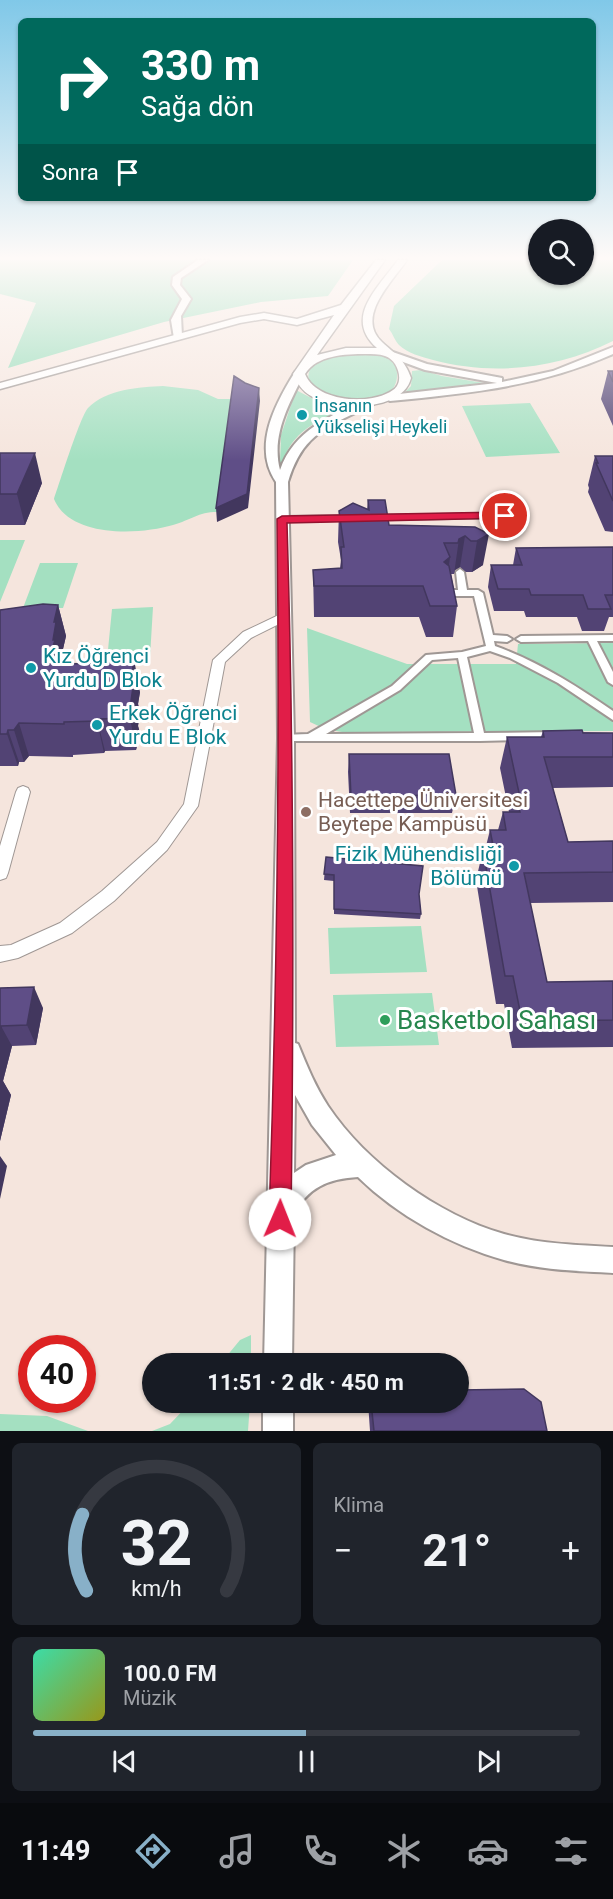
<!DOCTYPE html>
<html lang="tr">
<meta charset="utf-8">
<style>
body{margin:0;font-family:Roboto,sans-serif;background:#20242c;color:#f1f3f6;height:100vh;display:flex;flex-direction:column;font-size:22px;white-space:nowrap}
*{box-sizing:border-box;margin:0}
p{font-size:20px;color:#9ea1a6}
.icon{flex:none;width:33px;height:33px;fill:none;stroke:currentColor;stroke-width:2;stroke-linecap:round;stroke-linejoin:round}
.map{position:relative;height:1431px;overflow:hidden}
.drawer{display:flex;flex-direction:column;gap:12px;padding:12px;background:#0d0f14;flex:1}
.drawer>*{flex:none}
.guide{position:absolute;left:18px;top:18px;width:578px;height:183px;border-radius:9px;box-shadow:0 2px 4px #0004;background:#00695c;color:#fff;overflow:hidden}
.buttons{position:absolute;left:528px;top:219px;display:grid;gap:12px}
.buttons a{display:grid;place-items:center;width:66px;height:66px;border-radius:50%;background:#171b24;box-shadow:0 2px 4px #0004;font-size:30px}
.speed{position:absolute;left:18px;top:1335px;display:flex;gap:12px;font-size:30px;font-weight:700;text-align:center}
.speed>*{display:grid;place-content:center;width:78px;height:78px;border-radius:50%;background:#171b24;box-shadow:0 2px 4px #0004;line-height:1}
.speed .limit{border:9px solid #d22;background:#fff;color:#111}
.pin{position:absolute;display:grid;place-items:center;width:51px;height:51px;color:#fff;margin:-26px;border:3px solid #fff;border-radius:50%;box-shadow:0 2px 6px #0007}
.me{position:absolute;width:66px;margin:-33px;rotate:1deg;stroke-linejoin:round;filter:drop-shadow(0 0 4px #0008)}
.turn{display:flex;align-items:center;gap:21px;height:126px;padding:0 24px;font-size:27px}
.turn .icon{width:78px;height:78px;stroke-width:2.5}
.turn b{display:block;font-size:42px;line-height:51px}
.then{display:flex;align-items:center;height:57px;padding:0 24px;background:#0003;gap:12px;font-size:22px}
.big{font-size:45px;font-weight:700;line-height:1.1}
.drawer .tile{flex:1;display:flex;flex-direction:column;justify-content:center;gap:9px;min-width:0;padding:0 21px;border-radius:9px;background:#20242c}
.drawer .dial{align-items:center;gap:0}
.dial svg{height:156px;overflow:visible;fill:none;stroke:#363941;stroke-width:7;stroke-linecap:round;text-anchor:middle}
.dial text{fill:#f1f3f6;stroke:none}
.song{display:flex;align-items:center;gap:18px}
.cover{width:72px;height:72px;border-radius:9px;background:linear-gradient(135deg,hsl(160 70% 55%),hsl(60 70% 35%))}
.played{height:6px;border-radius:3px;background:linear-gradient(90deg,#88b0c8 50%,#363941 50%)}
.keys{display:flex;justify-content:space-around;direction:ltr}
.heat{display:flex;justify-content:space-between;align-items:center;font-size:33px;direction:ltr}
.drawer .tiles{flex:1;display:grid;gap:12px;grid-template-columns:1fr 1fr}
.tile:last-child{grid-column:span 2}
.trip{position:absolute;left:142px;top:1353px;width:327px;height:60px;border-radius:30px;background:#171b24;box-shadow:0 2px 4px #0004;font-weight:700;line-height:60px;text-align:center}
.tabs{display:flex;height:96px;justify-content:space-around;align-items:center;background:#090b0e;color:#9ea1a6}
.tabs .icon{width:42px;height:42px}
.tabs .selected{color:#88b0c8}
.tabs b{font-size:27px;color:#f1f3f6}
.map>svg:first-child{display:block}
</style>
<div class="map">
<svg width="613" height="1431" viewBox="0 0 613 1431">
<rect width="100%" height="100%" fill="#fcf3ef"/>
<path fill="#f5e5dd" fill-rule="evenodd" d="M0 260H538V274H584V260H613V1431H0ZM32 1348H82V1400H32ZM153 1364H459V1402H153Z"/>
<path fill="#a4e0c1" d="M344 353C361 353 399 350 397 376 397 382 394 389 389 393 376 403 334 399 320 391 316 388 312 385 309 382 304 361 330 357 344 353Z
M421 370 442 376 484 383 405 392 411 386 412 371Z
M163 386 198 390 218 399H231L217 512C198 512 191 520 173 525 139 535 70 538 54 499 60 482 80 417 88 408 106 389 140 387 163 386Z
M296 390 319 402 345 409C319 419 290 433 283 463H280L281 435Z
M530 403 560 453 486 457 462 406Z
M0 540H25L0 602Z
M40 563H78L63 608H23Z
M153 607 150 657 107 660 112 609Z
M307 628 407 664H516L518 644 613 643V731L342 732 325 729 310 722Z
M421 926 427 972 330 974 328 928Z
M432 993 439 1045 336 1047 333 995Z
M251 1335V1363H221L240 1340Z
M190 1403H250L248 1431H152L170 1424Z
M0 1414 47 1416 88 1431H0Z"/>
<path fill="#8ed9b4" d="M0 260H353L328 296 261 302 164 322 8 368 36 303 0 294Z
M442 260H538V274H584V260H613V341C558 369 493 376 433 360 422 357 407 353 399 345 395 341 393 334 389 329L394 306Z"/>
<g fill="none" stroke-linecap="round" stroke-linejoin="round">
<defs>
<path id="pedestrian" d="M460 569 464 572 467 590H478L483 593 493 635 507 636 512 639 507 642 494 641 495 646C539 662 575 685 613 711V720L558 683 510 658 490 651 467 657 484 733 556 732 560 733 561 736 560 739 480 741H282L281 738 282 735 308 734 392 686 426 655 462 652 486 646 474 596H447L442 593 447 590H458L456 572ZM458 658 474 733 326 734 400 690 432 660Z
M613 635V641H597L613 672V685L608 682 588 641 521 642 516 639 521 636Z"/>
<path id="minor" d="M505 513 509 514V518L282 522 277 519 282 516Z
M285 612 291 616 289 619 251 638 225 662 198 806 167 850 114 901 72 933 18 958 0 962V946L11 945 60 923 102 891 157 842 184 804 213 660 243 632Z
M23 786 28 788 30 792 8 873 6 878 0 880V846L16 792 18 788Z"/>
<path id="tertiary" d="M198 260H208L181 278 180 285 191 299 181 316 182 336 174 338 171 320 182 299 172 285 173 277Z
M613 347V354C538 387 471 393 390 401L385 398 390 395 497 383 425 370 384 355 382 353 387 350 427 364 502 378V382L553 371Z
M295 372 304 374C289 404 271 435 280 470 294 430 331 415 367 400L371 399 376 402C370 408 359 411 351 415 316 431 299 445 288 482L294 738 295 1043 298 1044C307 1066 315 1086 328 1106 366 1163 438 1215 504 1234 539 1244 577 1245 613 1247V1273C577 1271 539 1270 504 1260 451 1245 398 1216 358 1177 329 1179 306 1187 294 1216L292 1364H264L278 738 276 482C252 447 275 404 295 372ZM295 1095 312 1125 336 1155 306 1165 294 1173Z
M263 1402H293V1431H263Z"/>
<path id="secondary" d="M376 260H385L317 355 346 348H377C343 318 378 288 398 260H407C392 282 355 317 382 342 395 354 405 360 411 378 403 412 336 411 311 396 302 391 297 383 293 374L334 315 297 325 264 319 240 323 0 389V383L240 317 264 313 297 319 341 305ZM366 354C372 354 379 354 385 356 398 360 405 382 393 390 371 406 316 402 305 374 317 355 345 354 366 354Z"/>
</defs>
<use href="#pedestrian" stroke="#9f9794" stroke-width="4"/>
<use href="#minor" stroke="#9f9794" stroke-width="2"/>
<use href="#tertiary" stroke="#9f9794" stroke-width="4"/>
<use href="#secondary" stroke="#9f9794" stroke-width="3"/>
<use href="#pedestrian" fill="#fff" fill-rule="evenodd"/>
<use href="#minor" fill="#fff" fill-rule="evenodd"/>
<use href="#tertiary" fill="#fff" fill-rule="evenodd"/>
<use href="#secondary" fill="#fff" fill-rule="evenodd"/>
</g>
<path fill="#524374" d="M608 371H613V426L601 399Z
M0 453 42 483 25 525H0Z
M595 456H613V532L605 531 588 492 589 488 588 485Z
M368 500 389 525 475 527 483 565 472 572H466L460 567 455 570 454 574H451L457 606 453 637H426L419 617H314L313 570 340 568 341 560 338 542 339 511 367 510Z
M613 547V617H609L604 631H582L577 617H526L524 611H494L488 587 491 565H513L516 548Z
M58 605 66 636 63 649 65 654 63 663 140 692 138 704 140 712 138 726 140 733 136 750 105 751 104 753 73 755V757L29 756 24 762H19L18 766H0V610Z
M543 731 613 733V787L553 788 568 842 613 841V902L530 903 547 982 613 981V1047L512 1048 504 1004H496L476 880 483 850H485L490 830H498L503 812H509L500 768 507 737H541Z
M349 754 456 795 452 813H350L348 772Z
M326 857 419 894 421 914 420 919 334 914V881L324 880Z
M0 988 43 1008 36 1045 12 1046 3 1081 11 1095 0 1141Z
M368 1402H459L547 1431H370Z"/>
<path fill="#42375e" d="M259 388 260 401 248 508 217 522 216 508Z
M35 453 42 483 25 525 17 494Z
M489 534 483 565 472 572 477 541Z
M465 536 460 567 455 570 454 574 459 539Z
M450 557 446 588 444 562Z
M58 605 66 636 63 649 65 654 62 668 48 663 53 640 54 622Z
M134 659 140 692 138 704 140 712 138 726 140 733 136 750 130 718 131 701V680Z
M97 719 105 751 104 753 97 721Z
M19 723 29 756 24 762 14 730Z
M8 730 19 762 18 766 7 734Z
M34 987 43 1008 36 1045 27 1025Z
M1 1026 12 1046 3 1081 11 1095 0 1141V1030Z
M0 1156 7 1166 0 1199Z"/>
<path fill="#5f4e87" stroke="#42375e" stroke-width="1.5" d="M608 371H613V382Z
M234 376 245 383 259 388 247 494 216 508Z
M0 453H35L17 494H0Z
M595 456H613V501L596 463H598Z
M368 500H385L389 525 475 527 489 534 477 541H471L465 536 459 539 458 543H444L450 557 444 562 449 566 457 606H430L423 586H314L313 570 342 568 341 547H344L339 511 353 503 369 510Z
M613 547V595H605L611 609H588L583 595H531L529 589H498L491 565H522L516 548Z
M43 604 58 605 54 622H56L53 640H55L48 663 88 664 104 660 134 659 131 680H134L131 701H134L130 718 97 719V721L64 722V724L19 723 14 730H8L7 734H0V610Z
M582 730 583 733H613V757H544L568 842 613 841V872L524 873 547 982 613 981V1020L522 1021 513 976H505L483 850H494L490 830H506L503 812H520L517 802H521L507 737H544L543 731Z
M349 754H449L456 795 351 796Z
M326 857 423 866 419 894 421 914 334 909V875L324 874Z
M34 987 27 1025 1 1026 0 1030V988Z
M524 1389 541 1402 547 1431H374L371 1402H459V1390Z"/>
<linearGradient id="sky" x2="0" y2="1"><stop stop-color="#80c8e8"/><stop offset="0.56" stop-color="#fefaf8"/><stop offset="1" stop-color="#fefaf8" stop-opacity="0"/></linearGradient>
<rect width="613" height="461" fill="url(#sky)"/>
<path fill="#e11d48" stroke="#92132f" stroke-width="1.5" d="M505 512 509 513V518L287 523C294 755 294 987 291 1219L287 1227 280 1230 272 1227 269 1219C277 986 280 753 277 519L282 516Z"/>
<g fill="#0f9aa8" stroke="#fff" stroke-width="2">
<circle cx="302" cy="415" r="6"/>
<circle cx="31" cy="668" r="6"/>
<circle cx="97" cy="725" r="6"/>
<circle cx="514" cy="866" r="6"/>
</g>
<circle fill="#8d6e63" stroke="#fff" stroke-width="2" cx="306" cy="812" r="6"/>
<circle fill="#2e9e5b" stroke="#fff" stroke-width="2" cx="385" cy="1020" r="6"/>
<g text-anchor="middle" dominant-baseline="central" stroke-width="6" stroke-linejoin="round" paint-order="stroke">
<g font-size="18" fill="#0d838f" stroke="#fff" text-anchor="start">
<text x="314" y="405">İnsanın<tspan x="314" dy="21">Yükselişi Heykeli</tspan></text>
</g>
<g font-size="21" fill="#0d838f" stroke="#fff" text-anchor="start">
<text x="43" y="656">Kız Öğrenci<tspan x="43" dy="24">Yurdu D Blok</tspan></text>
<text x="109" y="713">Erkek Öğrenci<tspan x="109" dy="24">Yurdu E Blok</tspan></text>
<text x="502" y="854" text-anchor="end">Fizik Mühendisliği<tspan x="502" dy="24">Bölümü</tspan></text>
</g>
<g font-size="21" fill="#785e54" stroke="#fff" text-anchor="start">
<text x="318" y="800">Hacettepe Üniversitesi<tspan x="318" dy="24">Beytepe Kampüsü</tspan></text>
</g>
<g font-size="26" fill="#27864d" stroke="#fff" text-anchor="start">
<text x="397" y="1020">Basketbol Sahası</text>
</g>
</g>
</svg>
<div class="buttons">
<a><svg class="icon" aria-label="search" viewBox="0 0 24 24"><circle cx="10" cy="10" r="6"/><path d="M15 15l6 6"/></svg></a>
</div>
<div class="speed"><div class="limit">40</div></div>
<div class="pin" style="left:505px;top:516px;background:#d93025"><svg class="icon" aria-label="arrive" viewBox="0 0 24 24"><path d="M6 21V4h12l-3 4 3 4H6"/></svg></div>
<svg class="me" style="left:280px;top:1219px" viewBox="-20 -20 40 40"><circle r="19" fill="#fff"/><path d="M0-13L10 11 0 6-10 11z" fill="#e11d48"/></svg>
<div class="trip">11:51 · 2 dk · 450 m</div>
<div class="guide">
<div class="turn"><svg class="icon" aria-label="right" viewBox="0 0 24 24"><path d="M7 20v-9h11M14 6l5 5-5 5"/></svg><div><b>330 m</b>Sağa dön</div></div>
<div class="then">Sonra<svg class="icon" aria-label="arrive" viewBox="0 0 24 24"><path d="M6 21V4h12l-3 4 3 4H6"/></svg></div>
</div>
</div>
<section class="drawer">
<div class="tiles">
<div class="tile dial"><svg viewBox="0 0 100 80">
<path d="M14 69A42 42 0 1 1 86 69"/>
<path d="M14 69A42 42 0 0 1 12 30" stroke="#88b0c8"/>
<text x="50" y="56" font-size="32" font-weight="700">32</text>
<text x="50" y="72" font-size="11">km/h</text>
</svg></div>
<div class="tile"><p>Klima</p>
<div class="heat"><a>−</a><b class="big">21°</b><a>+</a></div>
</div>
<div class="tile">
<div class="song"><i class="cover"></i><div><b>100.0 FM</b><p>Müzik</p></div></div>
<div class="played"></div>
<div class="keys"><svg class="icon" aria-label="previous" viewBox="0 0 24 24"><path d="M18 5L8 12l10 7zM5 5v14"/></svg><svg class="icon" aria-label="pause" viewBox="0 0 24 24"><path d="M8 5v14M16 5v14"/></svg><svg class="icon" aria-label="next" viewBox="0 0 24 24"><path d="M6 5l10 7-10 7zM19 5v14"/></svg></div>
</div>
</div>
</section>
<nav class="tabs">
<b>11:49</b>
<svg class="icon selected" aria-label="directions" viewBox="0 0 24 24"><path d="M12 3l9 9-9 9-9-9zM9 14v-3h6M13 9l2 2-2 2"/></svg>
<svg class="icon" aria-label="music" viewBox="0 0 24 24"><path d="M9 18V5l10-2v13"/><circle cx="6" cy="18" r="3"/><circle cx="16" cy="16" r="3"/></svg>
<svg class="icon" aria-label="phone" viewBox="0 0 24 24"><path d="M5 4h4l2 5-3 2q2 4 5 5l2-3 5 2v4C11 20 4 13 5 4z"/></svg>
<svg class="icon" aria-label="climate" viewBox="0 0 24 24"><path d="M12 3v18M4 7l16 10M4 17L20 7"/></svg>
<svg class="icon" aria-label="car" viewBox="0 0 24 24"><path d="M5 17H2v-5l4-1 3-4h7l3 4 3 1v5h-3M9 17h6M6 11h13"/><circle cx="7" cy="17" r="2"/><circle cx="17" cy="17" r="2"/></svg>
<svg class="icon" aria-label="filters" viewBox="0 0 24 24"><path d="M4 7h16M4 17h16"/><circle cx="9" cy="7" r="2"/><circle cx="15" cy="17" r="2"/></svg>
</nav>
